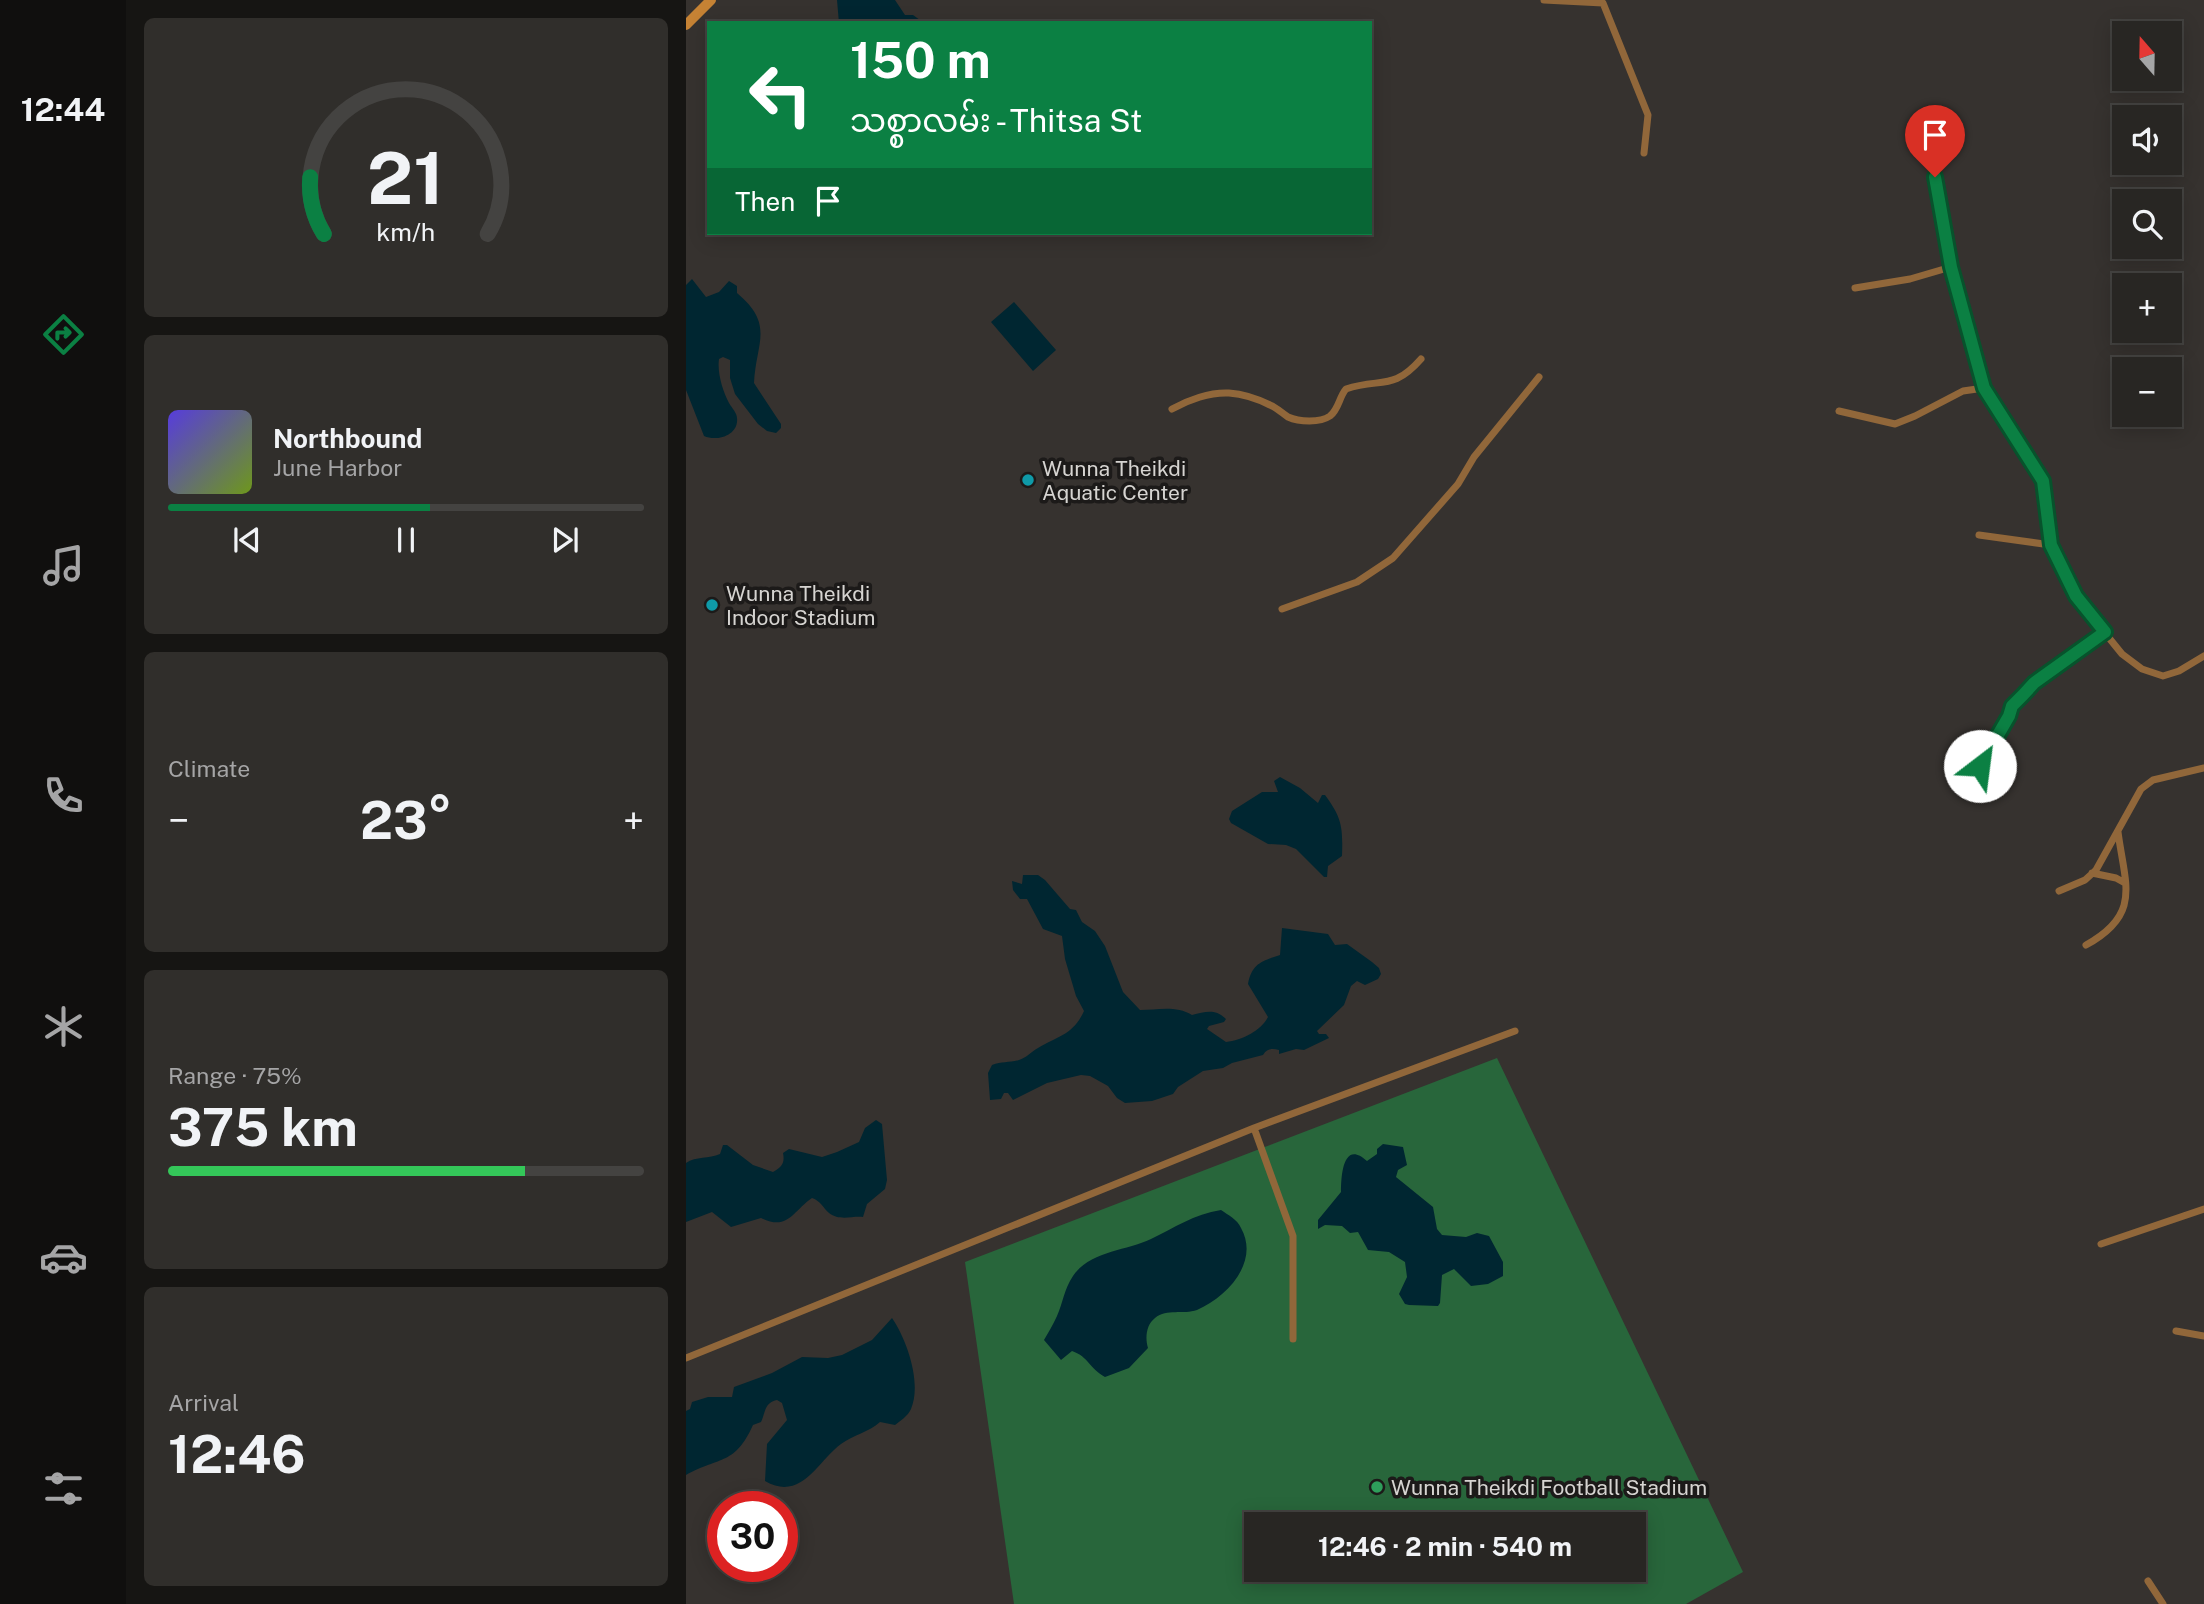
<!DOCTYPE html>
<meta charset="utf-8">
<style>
body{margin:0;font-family:"Public Sans","Noto Sans Myanmar",sans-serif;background:#302e2b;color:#f1f3f6;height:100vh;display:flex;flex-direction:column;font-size:26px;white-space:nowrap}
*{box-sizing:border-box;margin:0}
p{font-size:23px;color:#a5a5a6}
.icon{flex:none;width:38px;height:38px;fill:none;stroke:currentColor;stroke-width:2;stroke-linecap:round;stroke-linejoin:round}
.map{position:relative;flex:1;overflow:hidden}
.details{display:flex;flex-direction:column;gap:18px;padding:18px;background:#161513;width:560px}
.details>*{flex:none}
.hud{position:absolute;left:21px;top:21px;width:665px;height:214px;border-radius:0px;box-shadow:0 4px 18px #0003,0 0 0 2px #444341;background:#0b8043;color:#fff;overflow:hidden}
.needle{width:46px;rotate:340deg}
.tools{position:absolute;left:1426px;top:21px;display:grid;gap:14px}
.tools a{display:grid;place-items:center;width:70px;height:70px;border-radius:0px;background:#282623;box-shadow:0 4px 18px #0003,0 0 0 2px #444341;font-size:35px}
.speed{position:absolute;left:21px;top:1491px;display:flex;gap:14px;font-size:35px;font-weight:700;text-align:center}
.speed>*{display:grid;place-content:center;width:91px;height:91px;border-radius:50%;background:#282623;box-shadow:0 4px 18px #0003,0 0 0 2px #444341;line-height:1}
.speed .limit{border:10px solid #d22;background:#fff;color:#111}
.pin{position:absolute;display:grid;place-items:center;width:60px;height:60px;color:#fff;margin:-72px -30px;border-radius:50% 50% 50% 0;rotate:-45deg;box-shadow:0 0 7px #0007}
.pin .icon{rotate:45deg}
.me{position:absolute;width:77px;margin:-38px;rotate:30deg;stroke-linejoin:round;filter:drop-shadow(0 0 5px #0008)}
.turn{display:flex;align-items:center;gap:24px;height:147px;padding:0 28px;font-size:32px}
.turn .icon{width:91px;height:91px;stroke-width:2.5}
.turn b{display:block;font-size:49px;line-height:60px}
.then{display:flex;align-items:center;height:66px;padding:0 28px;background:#0003;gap:14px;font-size:26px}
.big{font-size:52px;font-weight:700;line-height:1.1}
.details .widget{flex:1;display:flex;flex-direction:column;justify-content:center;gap:10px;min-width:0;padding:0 24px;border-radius:10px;background:#302e2b}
.details .dial{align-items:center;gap:0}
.dial svg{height:182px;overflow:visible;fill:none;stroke:#444341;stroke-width:7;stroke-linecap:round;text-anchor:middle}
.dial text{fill:#f1f3f6;stroke:none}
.song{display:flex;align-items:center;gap:21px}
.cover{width:84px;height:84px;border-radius:10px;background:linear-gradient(135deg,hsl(250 70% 55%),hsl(80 70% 35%))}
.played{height:7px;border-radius:4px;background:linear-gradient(90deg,#0b8043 55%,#444341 55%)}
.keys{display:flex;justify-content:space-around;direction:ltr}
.heat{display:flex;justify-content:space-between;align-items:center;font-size:38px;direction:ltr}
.charge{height:10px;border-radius:5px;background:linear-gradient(90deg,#34c759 75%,#444341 0)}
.trip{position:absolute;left:558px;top:1512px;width:402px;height:70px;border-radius:0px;background:#282623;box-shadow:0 4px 18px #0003,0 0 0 2px #444341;font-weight:700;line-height:70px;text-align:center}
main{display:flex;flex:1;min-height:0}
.menu{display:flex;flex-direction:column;width:126px;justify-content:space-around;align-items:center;background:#100f0e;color:#a5a5a6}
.menu .icon{width:49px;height:49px}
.menu .selected{color:#0b8043}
.menu b{font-size:32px;color:#f1f3f6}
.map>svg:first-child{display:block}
</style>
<main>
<nav class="menu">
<b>12:44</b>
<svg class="icon selected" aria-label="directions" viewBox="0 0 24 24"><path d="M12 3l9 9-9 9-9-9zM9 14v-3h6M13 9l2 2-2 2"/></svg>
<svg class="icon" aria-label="music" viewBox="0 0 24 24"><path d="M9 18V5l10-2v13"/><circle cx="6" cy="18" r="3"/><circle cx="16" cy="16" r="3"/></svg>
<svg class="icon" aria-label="phone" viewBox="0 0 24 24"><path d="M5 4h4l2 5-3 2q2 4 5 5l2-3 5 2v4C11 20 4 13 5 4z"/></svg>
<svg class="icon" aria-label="climate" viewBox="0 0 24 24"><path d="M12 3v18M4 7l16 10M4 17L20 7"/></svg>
<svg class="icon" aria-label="car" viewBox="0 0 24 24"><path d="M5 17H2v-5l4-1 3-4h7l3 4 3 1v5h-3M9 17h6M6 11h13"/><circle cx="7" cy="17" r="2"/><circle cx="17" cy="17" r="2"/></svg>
<svg class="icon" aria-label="filters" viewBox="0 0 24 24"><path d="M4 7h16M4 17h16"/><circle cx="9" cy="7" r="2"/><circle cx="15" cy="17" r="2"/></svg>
</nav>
<section class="details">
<div class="widget dial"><svg viewBox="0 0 100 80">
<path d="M14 69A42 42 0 1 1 86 69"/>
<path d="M14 69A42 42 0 0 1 8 44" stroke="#0b8043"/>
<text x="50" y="56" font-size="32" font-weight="700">21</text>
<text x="50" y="72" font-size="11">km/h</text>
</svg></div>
<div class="widget">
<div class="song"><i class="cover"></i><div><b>Northbound</b><p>June Harbor</p></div></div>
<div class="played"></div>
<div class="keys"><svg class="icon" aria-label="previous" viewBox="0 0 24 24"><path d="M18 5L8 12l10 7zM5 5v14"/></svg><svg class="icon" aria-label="pause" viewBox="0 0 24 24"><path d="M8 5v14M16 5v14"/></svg><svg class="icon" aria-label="next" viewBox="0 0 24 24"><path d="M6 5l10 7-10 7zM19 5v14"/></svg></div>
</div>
<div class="widget"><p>Climate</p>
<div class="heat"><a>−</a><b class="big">23°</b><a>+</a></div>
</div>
<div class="widget"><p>Range · 75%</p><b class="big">375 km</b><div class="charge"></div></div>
<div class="widget"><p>Arrival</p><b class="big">12:46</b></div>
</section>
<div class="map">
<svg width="1518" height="1604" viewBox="0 0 1518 1604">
<rect width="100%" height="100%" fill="#36322f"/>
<path fill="#28663b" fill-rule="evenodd" d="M811 1058 1057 1572 1000 1604H328L279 1262ZM570 1524H948V1570H570Z"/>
<path fill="#002631" d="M151 0H209L219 15H227L238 23H153Z
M6 279 20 297 33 292 43 281 51 286V293C89 325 70 342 68 383L95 424V428L90 433 81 431 72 424 49 394 44 378V360L37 357 33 359C31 373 37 392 43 403 46 408 51 413 51 418 53 435 31 442 18 436L0 390V285Z
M328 302 370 350 347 371 305 322Z
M594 777 614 788 632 803 636 795H639C656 818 657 827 656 856L642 866 641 877H638L610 849 600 845 582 844 545 823 543 819 546 811 576 792H592L588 781Z
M337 875H352L359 880 384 909 390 910 396 922 409 931 419 946 437 992 454 1010C471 1010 490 1005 506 1015 519 1012 529 1008 540 1019L538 1022 523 1026 521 1029 540 1042C556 1040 575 1031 582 1017L562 984C566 963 576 961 594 955L596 928 642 934 649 945 661 944 686 962 693 968 695 974 692 979 679 985 671 981 665 986 658 1005 631 1031 633 1034H640L643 1038 618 1050 610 1049 593 1054V1050C585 1048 581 1049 577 1055L546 1063 537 1068 517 1071 492 1087 487 1094 466 1101 439 1103 431 1098 422 1086 404 1076 395 1075 361 1083 327 1100 322 1093H318L315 1099 304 1100 302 1073 306 1065C316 1061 323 1063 333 1060 340 1058 345 1052 352 1048 372 1036 387 1035 398 1011L390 996 379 959 376 936 357 929 341 899H334L327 890 326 881 336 884Z
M190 1120 196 1124 201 1180 199 1189 181 1204 177 1217C165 1216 153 1221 143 1213 137 1208 135 1201 126 1198 106 1212 102 1231 75 1218L45 1227 26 1212 0 1222V1163C10 1156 23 1159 34 1154L37 1145H41L67 1165 87 1172C96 1167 99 1163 97 1153L103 1149 136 1157 151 1152 173 1142 179 1128Z
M697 1144 717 1147 721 1165 712 1170 710 1177 747 1207 751 1229 756 1235 780 1237 791 1233 803 1236 817 1262V1276L802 1284 785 1286 768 1269 756 1275 754 1303 752 1306 723 1305 719 1304 713 1294 721 1277 719 1262 703 1252 682 1250 672 1232 664 1233 656 1226 639 1225 632 1229V1220L655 1192C655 1176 657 1139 681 1161L691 1154V1149Z
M535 1210C542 1215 551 1219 555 1228 574 1262 541 1297 511 1310 497 1315 481 1308 469 1318 460 1325 459 1338 462 1348L443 1368 419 1377C403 1368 403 1357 386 1351L375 1360 358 1340C362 1333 367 1325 371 1316 377 1303 378 1289 387 1276 404 1251 440 1251 465 1239 488 1228 508 1214 535 1210Z
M206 1318C221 1340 236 1383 225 1409 222 1416 214 1421 209 1425L194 1422C183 1432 167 1435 155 1444 131 1462 115 1502 79 1481L81 1444 101 1420 96 1403 91 1400C78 1403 80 1412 75 1422L67 1425C49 1465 35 1456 0 1475V1411L4 1409 6 1402 22 1397H46L48 1387 86 1373 116 1357 142 1358 156 1355 186 1340Z"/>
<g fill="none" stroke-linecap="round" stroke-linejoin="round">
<path stroke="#91673a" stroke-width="7" d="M858 0 917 3 962 115 958 153
M1249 177 1265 267 1298 388 1357 481 1365 545 1389 596 1436 654 1456 669 1477 676 1493 671 1518 656
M1169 288 1224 279 1265 267
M486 409C502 400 524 392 543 393 557 394 572 399 584 405 591 408 596 413 602 417 613 422 634 423 644 416 653 409 653 397 660 389 695 377 706 392 735 359
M1153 411 1209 424 1229 416 1277 391 1298 388
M1293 535 1365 545
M596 609 671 582 707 558 772 484 788 457 853 377
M1294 766 1323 716 1326 706 1348 683 1419 633
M1406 873 1430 878 1439 883
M1373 891 1399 880 1410 870 1455 789 1467 780 1518 768
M1400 945C1456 914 1439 885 1432 832
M568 1128 607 1236V1339
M1415 1244 1518 1209
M1490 1331 1518 1336
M0 1358 568 1128 829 1031
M1462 1581 1477 1604"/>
<path stroke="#c58234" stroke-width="10" d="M0 25 25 0"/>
</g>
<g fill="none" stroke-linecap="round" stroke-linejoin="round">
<defs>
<path id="route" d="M1249 177 1265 267 1298 388 1357 481 1365 545 1390 596 1419 632 1348 683 1337 695 1326 706 1323 716 1294 766"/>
</defs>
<use href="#route" stroke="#07532c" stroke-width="18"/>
<use href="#route" stroke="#0b8043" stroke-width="12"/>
</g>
<g fill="#0f9aa8" stroke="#1c1a19" stroke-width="2.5">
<circle cx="342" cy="480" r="7"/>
<circle cx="26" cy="605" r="7"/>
</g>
<circle fill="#2e9e5b" stroke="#1c1a19" stroke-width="2.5" cx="691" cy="1487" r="7"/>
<g text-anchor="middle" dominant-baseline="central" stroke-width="7" stroke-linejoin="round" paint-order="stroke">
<g font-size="21" fill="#d6d4d1" stroke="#1c1a19" text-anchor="start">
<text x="356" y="468">Wunna Theikdi<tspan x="356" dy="24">Aquatic Center</tspan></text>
<text x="40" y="593">Wunna Theikdi<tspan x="40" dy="24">Indoor Stadium</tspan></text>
<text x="705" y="1487">Wunna Theikdi Football Stadium</text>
</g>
</g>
</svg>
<div class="tools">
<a><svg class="needle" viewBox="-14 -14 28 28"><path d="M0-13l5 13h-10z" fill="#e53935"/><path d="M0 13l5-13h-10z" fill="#a5a5a6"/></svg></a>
<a><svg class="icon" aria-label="sound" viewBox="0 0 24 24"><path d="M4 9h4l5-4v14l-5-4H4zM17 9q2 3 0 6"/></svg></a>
<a><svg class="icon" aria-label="search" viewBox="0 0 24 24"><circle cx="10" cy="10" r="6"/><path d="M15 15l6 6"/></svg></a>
<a>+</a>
<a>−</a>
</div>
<div class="speed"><div class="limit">30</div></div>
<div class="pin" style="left:1249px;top:177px;background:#d93025"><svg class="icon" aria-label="arrive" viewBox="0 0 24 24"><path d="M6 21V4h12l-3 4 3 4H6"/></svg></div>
<svg class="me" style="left:1294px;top:766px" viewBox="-20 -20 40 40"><circle r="19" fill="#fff"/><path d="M0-13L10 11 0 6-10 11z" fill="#0b8043"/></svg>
<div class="trip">12:46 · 2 min · 540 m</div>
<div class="hud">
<div class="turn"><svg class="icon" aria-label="left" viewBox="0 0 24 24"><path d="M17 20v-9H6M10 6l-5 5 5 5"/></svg><div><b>150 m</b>သစ္စာလမ်း - Thitsa St</div></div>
<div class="then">Then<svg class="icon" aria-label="arrive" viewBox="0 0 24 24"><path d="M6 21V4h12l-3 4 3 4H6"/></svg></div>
</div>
</div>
</main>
